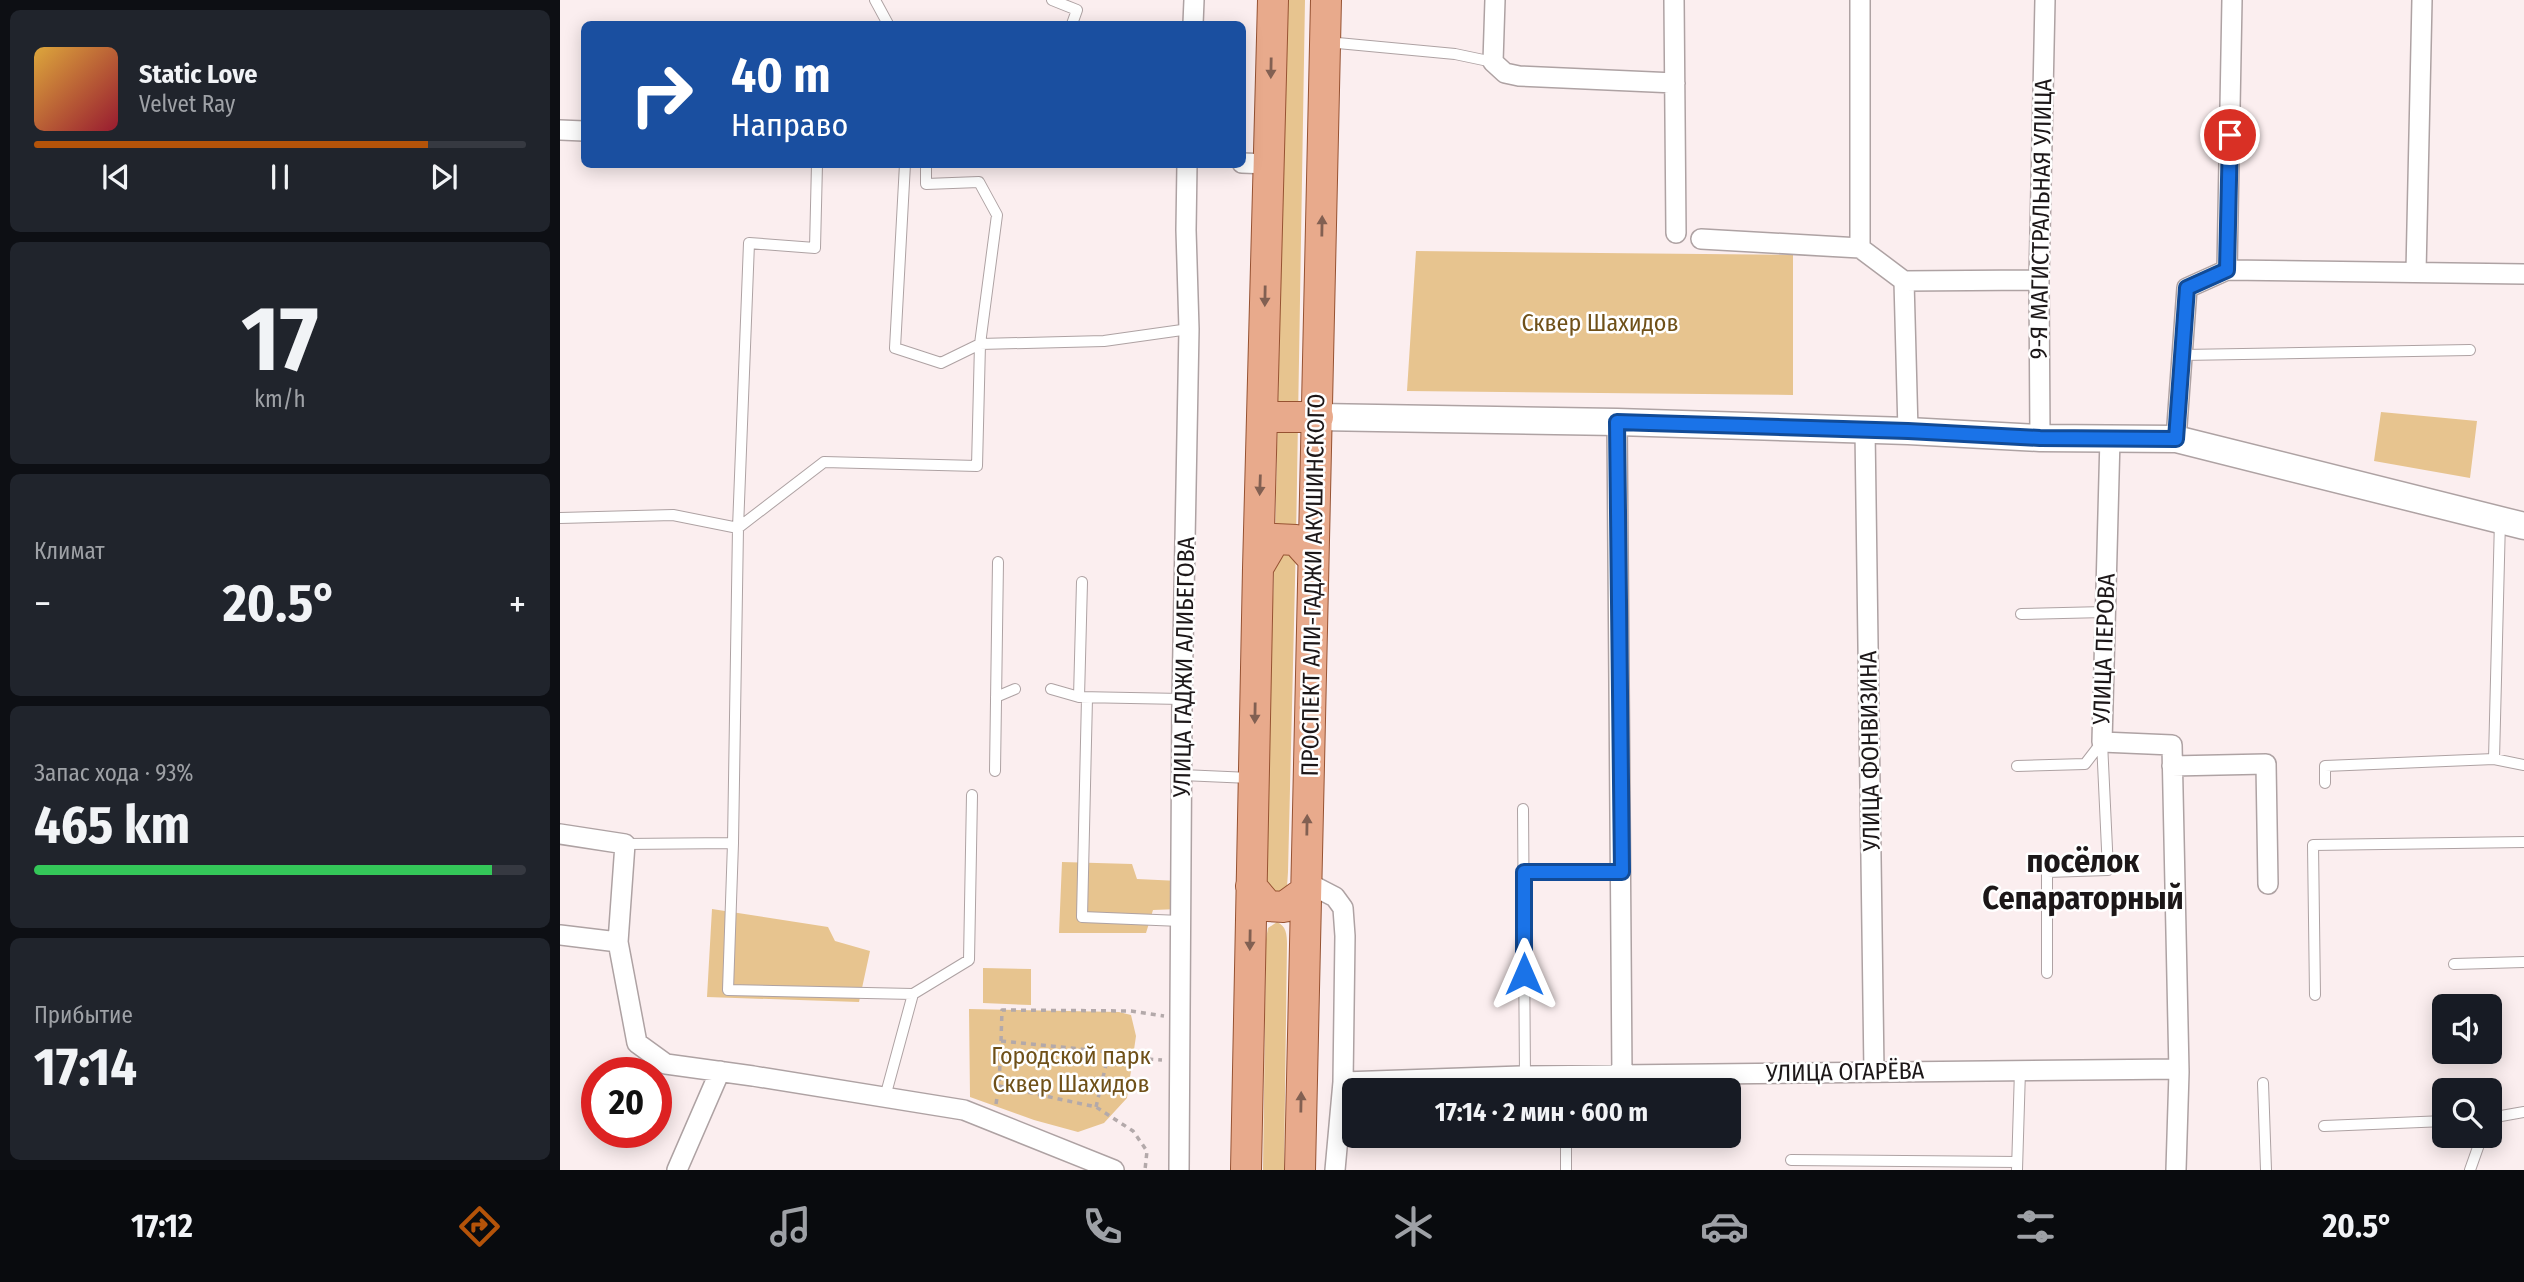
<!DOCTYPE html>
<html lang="ru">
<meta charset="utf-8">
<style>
body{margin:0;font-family:"Fira Sans Condensed",sans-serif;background:#20242c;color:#f1f3f6;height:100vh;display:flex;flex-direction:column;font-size:26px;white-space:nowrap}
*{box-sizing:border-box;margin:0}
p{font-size:23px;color:#9ea1a6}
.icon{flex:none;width:38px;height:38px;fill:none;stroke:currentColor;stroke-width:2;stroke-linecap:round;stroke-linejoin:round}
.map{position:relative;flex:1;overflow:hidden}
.sheet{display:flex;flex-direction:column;gap:10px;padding:10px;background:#0d0f14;width:560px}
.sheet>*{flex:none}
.hud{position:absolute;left:21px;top:21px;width:665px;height:147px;border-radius:10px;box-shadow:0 4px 18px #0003;background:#1a4fa0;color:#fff;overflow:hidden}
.fabs{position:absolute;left:1872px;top:994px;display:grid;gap:14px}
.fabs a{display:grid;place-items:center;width:70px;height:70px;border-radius:10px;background:#171b24;box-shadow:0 4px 18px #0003;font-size:35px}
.speed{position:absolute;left:21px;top:1057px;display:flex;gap:14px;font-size:35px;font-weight:700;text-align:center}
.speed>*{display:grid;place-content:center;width:91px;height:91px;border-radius:50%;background:#171b24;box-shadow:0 4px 18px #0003;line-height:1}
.speed .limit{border:10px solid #d22;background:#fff;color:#111}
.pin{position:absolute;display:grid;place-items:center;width:60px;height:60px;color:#fff;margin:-30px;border:4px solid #fff;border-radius:50%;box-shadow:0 2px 7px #0007}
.me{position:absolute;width:77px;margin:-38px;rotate:0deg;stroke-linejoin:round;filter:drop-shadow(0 0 5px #0008)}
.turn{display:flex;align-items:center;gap:24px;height:147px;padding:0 35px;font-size:32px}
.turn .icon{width:91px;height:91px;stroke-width:2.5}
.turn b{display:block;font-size:49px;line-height:60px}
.big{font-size:52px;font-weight:700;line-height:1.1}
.sheet .tile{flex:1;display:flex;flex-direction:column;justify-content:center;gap:10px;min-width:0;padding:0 24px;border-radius:10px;background:#20242c}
.sheet .dial{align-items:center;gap:0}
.dial b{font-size:91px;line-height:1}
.song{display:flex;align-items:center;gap:21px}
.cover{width:84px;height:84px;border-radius:10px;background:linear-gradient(135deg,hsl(40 70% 55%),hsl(350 70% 35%))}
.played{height:7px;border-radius:4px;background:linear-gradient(90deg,#b45309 80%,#363941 80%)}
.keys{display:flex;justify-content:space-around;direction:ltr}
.heat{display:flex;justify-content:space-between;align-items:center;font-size:38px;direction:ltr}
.charge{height:10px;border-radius:5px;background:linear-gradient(90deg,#34c759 93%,#363941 0)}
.trip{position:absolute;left:782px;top:1078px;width:399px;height:70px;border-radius:10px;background:#171b24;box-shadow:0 4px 18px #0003;font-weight:700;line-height:70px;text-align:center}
.tabs{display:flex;height:112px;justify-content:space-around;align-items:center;background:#090b0e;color:#9ea1a6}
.tabs .icon{width:49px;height:49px}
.tabs .selected{color:#b45309}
.tabs b{font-size:32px;color:#f1f3f6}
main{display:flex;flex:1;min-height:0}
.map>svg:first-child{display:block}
</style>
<main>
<section class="sheet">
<div class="tile">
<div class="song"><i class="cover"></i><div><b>Static Love</b><p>Velvet Ray</p></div></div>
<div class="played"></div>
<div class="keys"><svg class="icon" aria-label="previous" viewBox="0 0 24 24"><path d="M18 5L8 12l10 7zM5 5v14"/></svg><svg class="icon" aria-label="pause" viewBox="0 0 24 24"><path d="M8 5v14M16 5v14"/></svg><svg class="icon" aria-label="next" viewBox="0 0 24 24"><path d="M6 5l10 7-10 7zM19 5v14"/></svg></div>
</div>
<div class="tile dial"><b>17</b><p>km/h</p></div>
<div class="tile"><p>Климат</p>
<div class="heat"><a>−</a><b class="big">20.5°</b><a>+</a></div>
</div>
<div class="tile"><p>Запас хода · 93%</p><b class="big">465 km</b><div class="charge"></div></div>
<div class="tile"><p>Прибытие</p><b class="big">17:14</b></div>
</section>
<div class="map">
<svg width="1964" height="1170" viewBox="0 0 1964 1170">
<rect width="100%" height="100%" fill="#fbeeef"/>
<path fill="#e7c48f" d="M727 0H745L736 540 728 872 727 887 724 891 713 893 704 878 715 539Z
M856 251 1233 255V395L847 391Z
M1821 412 1917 421 1910 478 1814 461Z
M502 862 572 864 577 879 619 881V909L593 910 586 933H499Z
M152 909 268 927 275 941 310 951 299 1002 147 997Z
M717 922C726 926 727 934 727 944L724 1170H703L706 939 708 928Z
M423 968 471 969V1005L423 1003Z
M409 1009 559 1012 571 1015 576 1036 567 1098 544 1123 518 1132 474 1120 410 1097Z"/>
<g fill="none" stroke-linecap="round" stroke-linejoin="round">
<defs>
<path id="lane" d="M315 0 328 24
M492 0 517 10 512 24
M767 42 895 54 933 62
M366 164V184L419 182 437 215 420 344 544 341 629 329
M1622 355 1910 350
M0 518 113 515 178 528 264 462 417 466 420 344 381 363 335 348 345 164
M522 582 519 697 622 699
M1461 614 1545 612
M491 689 519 697
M436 697 455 689
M527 698 522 917 621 921
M1934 759 1964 765
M1457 766 1525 764 1542 742
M435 771 438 562
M622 775 690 778
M1765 783V766L1934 759 1940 520
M963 809 965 1076
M173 843 178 528 189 243 255 248 257 164
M65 844 173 843 168 990 353 994
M964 872H1061
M1894 964 1964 962
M1487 973V872L1548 870 1542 742
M1755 995 1753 845 1964 842
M1703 1083 1706 1170
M325 1097 353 994 409 960 412 795
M1930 1118 1964 1112
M1764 1126 1885 1121
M1231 1160 1457 1162
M1006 1170V1136
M1457 1170 1460 1070
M1910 1170 1922 1136"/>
<path id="street" d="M935 0 933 62 945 73 959 76 1115 83
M1114 0 1116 233
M1300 0V248
M633 24 634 0
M0 130 24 131
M682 163 709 164
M1141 239 1300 248 1344 281 1479 280
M1667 270 1672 0
M1856 272 1862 0
M1344 281 1348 431
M1057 422 1062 1076
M1305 430 1314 1072
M1480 438 1479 280 1485 0
M1550 438 1542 742 1612 745 1619 1072 1616 1170
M1616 439 1627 288 1667 270 1964 274
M1612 766 1706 764 1708 884
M0 834 65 844 58 942
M746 882 775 897 783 908 785 936 783 1082 775 1170
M0 935 58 942 77 1043 106 1064 193 1076 404 1110 554 1170
M783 1082 961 1076 1619 1069
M117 1170 160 1071
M619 1170 622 699 629 329 626 230 627 164"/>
<path id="secondary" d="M758 417 1057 422 1348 431 1480 438 1616 439 1964 526"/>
<path id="primary" d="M703 417H758
M698 568 715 539 736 540 753 559
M691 886 708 906 724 907 746 891
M686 1170 698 568 713 0
M740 1170 766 0"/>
</defs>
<use href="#lane" stroke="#aea2a3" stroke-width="12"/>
<use href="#street" stroke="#aea2a3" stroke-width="22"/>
<use href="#secondary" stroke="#aea2a3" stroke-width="29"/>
<use href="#primary" stroke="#965232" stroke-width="32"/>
<path stroke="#b3a9aa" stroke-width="3.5" stroke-dasharray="5 5" stroke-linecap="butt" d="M441 1041 442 1010 571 1011 604 1016
M549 1052 574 1058 602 1060
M436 1104 439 1086
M536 1107 549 1052 441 1041 439 1086 536 1107 573 1131 587 1151 585 1170"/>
<use href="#lane" stroke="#fff" stroke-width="10"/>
<use href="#street" stroke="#fff" stroke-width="19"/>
<use href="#secondary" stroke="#fff" stroke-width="26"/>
<use href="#primary" stroke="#e8aa8c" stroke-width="30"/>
</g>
<defs><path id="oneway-solid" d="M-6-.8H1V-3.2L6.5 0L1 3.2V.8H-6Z" transform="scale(1.75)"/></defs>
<g fill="#826052">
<use href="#oneway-solid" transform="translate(711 68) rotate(91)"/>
<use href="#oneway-solid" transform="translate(762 226) rotate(-89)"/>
<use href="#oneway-solid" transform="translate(705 296) rotate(91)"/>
<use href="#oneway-solid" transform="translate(700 485) rotate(92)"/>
<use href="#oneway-solid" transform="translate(695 713) rotate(91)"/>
<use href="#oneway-solid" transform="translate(747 825) rotate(-89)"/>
<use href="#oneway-solid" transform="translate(690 940) rotate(91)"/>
<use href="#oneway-solid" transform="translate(741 1102) rotate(-89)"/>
</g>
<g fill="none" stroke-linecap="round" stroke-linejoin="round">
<defs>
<path id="route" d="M964 974V872H1062L1057 422 1348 431 1480 438 1616 439 1627 288 1667 270 1670 135"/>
</defs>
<use href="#route" stroke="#114b97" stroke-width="18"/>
<use href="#route" stroke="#1a73e8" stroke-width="12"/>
</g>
<g text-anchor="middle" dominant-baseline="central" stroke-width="5" stroke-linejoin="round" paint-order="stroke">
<g font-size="24" fill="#1c1718" stroke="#fff">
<text transform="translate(1481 219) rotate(-89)">9-Я МАГИСТРАЛЬНАЯ УЛИЦА</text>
<text transform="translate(753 585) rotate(-89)">ПРОСПЕКТ АЛИ-ГАДЖИ АКУШИНСКОГО</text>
<text transform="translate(1544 649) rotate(-88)">УЛИЦА ПЕРОВА</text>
<text transform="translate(624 667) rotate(-89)">УЛИЦА ГАДЖИ АЛИБЕГОВА</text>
<text transform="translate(1310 751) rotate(-91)">УЛИЦА ФОНВИЗИНА</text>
<text transform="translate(1285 1072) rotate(-1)">УЛИЦА ОГАРЁВА</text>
</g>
<g font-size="24" fill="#6f5018" stroke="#fff">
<text x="1040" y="323">Сквер Шахидов</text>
<text x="511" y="1056">Городской парк<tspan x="511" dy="28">Сквер Шахидов</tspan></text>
</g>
<g font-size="32" font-weight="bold" fill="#1c1718" stroke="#fff">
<text x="1523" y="861">посёлок<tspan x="1523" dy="37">Сепараторный</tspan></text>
</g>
</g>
</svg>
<div class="fabs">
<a><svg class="icon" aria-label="sound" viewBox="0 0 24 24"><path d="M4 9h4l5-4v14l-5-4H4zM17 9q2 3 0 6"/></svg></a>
<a><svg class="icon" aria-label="search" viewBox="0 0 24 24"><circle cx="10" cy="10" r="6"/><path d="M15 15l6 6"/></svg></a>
</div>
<div class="speed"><div class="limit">20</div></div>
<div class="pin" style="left:1670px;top:135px;background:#d93025"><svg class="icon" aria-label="arrive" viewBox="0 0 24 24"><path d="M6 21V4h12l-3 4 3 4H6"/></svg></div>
<svg class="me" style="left:964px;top:974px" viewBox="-20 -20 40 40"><path d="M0-17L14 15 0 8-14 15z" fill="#1a73e8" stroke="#fff" stroke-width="4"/></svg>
<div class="trip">17:14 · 2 мин · 600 m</div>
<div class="hud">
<div class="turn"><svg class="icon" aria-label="right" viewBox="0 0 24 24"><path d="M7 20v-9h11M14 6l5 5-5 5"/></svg><div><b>40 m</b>Направо</div></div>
</div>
</div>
</main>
<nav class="tabs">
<b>17:12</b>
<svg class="icon selected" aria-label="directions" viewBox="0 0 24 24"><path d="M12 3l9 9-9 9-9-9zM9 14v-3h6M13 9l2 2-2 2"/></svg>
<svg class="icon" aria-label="music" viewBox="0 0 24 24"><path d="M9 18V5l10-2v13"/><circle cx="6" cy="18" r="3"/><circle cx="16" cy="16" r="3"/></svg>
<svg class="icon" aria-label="phone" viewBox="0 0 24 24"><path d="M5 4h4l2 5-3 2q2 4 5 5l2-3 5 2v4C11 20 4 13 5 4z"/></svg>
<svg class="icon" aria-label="climate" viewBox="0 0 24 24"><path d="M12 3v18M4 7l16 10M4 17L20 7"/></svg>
<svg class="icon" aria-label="car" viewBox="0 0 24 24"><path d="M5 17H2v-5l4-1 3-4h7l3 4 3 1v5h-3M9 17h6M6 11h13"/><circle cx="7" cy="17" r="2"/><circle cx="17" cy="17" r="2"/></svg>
<svg class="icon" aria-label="filters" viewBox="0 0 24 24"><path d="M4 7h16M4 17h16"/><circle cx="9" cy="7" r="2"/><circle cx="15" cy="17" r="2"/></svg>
<b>20.5°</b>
</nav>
